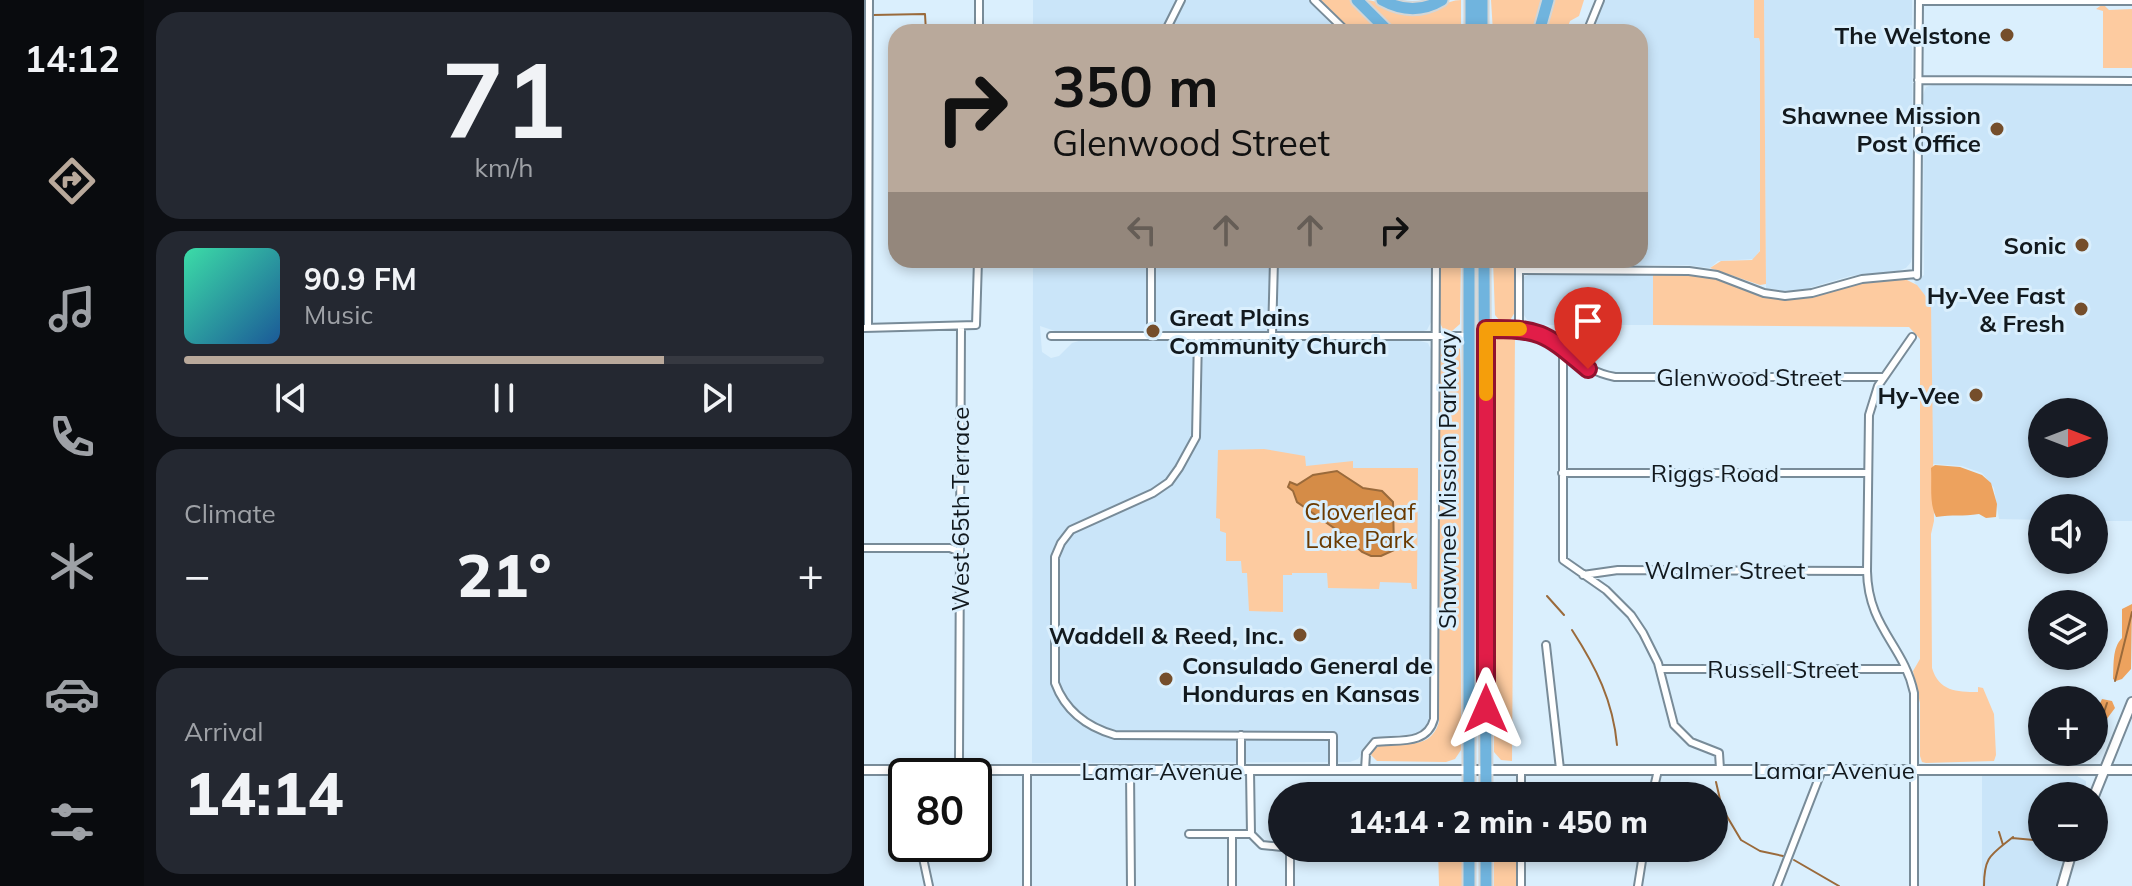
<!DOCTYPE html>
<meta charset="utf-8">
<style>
body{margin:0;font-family:Mulish,sans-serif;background:#242831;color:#f1f3f6;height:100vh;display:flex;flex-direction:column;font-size:30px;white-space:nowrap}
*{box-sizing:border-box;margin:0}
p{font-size:26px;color:#9ea1a6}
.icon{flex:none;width:44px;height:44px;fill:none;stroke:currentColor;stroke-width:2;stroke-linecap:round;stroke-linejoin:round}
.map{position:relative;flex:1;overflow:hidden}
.sheet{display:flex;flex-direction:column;gap:12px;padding:12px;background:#0d0f14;width:720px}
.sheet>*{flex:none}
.top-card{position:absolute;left:24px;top:24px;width:760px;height:244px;border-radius:24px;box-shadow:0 4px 12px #0003;background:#b9a99b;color:#111;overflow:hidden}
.needle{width:52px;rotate:90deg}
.fabs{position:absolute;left:1164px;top:398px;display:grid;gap:16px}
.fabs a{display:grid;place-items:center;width:80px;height:80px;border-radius:50%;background:#171b24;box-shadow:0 4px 12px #0003;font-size:40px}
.speed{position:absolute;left:24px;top:758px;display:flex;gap:16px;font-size:40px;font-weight:700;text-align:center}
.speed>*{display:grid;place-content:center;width:104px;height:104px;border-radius:50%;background:#171b24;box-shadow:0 4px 12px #0003;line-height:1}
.speed .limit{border:4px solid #111;border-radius:12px;background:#fff;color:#111}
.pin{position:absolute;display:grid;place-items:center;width:68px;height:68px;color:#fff;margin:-82px -34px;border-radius:50% 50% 50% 0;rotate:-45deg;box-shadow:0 0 8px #0007}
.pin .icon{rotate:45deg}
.me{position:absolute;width:88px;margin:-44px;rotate:0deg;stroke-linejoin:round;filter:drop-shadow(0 0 6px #0008)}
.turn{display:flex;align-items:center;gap:28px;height:168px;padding:0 32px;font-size:36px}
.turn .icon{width:104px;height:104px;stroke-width:2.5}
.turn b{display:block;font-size:56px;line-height:68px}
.lanes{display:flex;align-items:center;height:76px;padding:0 32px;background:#0003;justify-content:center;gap:40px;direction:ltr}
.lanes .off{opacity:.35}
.big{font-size:60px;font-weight:800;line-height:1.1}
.sheet .widget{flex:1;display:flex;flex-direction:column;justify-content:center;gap:12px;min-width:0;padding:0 28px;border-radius:24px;background:#242831}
.sheet .dial{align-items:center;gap:0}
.dial b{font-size:104px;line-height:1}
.song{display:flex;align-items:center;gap:24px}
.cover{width:96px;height:96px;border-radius:12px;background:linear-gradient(135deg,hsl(160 70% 55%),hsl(210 70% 35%))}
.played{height:8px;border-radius:4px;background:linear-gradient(90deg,#b9a99b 75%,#363941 75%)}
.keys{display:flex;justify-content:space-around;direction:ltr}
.heat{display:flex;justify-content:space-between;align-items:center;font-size:44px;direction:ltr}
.trip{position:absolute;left:404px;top:782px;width:460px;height:80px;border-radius:40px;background:#171b24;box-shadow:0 4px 12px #0003;font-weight:800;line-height:80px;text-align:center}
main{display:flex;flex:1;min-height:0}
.tabs{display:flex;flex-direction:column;width:144px;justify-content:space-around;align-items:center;background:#090b0e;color:#9ea1a6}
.tabs .icon{width:56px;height:56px}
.tabs .current{color:#b9a99b}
.tabs b{font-size:36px;color:#f1f3f6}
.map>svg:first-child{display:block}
</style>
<main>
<nav class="tabs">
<b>14:12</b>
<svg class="icon current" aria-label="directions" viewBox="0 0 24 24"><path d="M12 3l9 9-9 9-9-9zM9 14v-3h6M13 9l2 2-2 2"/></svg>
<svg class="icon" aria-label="music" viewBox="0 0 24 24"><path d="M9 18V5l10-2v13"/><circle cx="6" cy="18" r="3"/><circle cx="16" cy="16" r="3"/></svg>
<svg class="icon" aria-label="phone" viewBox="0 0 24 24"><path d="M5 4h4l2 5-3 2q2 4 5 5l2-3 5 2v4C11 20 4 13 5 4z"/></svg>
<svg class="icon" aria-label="climate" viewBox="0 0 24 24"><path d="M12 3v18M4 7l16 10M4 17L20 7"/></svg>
<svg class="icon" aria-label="car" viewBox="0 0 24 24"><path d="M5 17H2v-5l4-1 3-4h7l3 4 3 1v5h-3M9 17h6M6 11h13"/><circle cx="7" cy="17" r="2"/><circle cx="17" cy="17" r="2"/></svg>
<svg class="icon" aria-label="filters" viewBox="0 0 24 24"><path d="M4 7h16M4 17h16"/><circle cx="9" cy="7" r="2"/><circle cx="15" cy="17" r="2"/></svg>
</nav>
<section class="sheet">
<div class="widget dial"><b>71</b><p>km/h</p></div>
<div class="widget">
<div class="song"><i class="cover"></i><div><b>90.9 FM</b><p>Music</p></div></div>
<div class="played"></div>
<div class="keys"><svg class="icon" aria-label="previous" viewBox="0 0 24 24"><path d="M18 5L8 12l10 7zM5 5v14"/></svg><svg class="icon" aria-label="pause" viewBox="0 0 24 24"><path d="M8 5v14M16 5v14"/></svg><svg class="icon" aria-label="next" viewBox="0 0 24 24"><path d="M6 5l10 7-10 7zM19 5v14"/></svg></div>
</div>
<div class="widget"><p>Climate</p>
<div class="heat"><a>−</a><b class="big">21°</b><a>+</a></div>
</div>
<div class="widget"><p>Arrival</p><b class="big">14:14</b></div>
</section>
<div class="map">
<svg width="1268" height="886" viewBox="0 0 1268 886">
<rect width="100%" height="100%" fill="#daeffd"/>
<path fill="#cae5f9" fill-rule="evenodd" d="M169 0H445L477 32H169Z
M741 0H890V37L895 38 896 42 897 118 896 250 890 259 854 261 846 268 823 265H666L661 262 660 260H776V32H728Z
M900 0H1048L1049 251 1047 262 1042 268 1034 271 986 276 938 290 918 291 902 288Z
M1071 84 1268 85V521H1230V508H1178V520L1135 519 1130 488 1118 473 1098 466 1068 464 1067 303 1050 282 1060 275 1059 95 1062 87ZM1178 412H1230V464H1178Z
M169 260H567V322L563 330 556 332 191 331 176 326 178 352 187 358 195 356 208 343 218 340 556 341 564 343 568 352 567 713 565 724 558 733 509 738 494 759 486 762 168 763Z
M668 273 789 274V325H677L676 327 666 324 660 315V277Z
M1118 776H1213L1222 781V796H1178V848H1203L1194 886H1118Z"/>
<path fill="#fdcba0" d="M457 0H486L518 32H489Z
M500 0C518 0 535 14 555 13 571 13 581 0 597 0V32H532Z
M627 0H678L669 32H629Z
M691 0H720L715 16 706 21 702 32H682Z
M890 0H900L902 284 896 285 846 268 857 261 888 260 896 251V42L895 38H890Z
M1239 4 1245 10 1268 9V68H1239V11L1232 9Z
M576 260H597L596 324 588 331 579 329 576 323Z
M629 260H650L651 312 645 322H637L631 315Z
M817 273 844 276 902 297 924 299 949 296 1003 281 1041 279 1053 285 1067 303 1070 521 1067 534 1068 668C1075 691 1092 692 1114 692V687L1119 688 1130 714 1132 755 1130 761 1062 763 1058 762 1056 756V703L1049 671 1056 659V339L1045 327 789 325V274Z
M636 333 651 334 648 761 637 760 630 752V345Z
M587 341 596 349 597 379V750L591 759 582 762 513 761 507 755C517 729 563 762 575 722L576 351 579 344Z
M400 449 441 456 442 466 489 461V468H554L553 589H548L547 583 516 582 515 589 464 588 463 573H428V575H419V612L385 611 383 573H378L377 561H362V533L356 531V519L352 518 354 450Z
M574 848H598V886H575Z
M630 848H654V886H630Z"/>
<path fill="#eda25e" d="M1071 465 1096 467 1118 475 1127 483 1133 504 1132 517 1122 518 1115 514C1098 517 1089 514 1072 517 1065 503 1068 484 1067 468Z
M1268 604 1267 669 1258 679 1252 681 1249 679C1250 665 1248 648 1258 638V609Z
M1238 699 1248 701 1251 708 1242 720C1247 746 1222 761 1199 758L1197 752H1230V717Z"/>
<path fill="#d58c47" stroke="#9a6a3b" stroke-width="2" d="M473 471 499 488 518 491 529 502 530 550 517 556H507L498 552 477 533 433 502 429 491 424 487 426 482 433 485 449 475Z"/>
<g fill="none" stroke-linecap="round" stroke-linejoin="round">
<path stroke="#9a6a3b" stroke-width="2" d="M9 15 61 14 62 32
M683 596 700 615
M708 630C732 667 749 701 753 745
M1251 681 1268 612
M1230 743 1243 703
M1200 753 1215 752
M852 782 858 808 877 840 896 851 919 856
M1135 832 1139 845
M1148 838 1170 840
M930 860 975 886
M1120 886C1120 856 1127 855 1149 837"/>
<defs>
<path id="minor" d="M450 0 483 32
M1055 1H1268
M115 32V0
M301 32 317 0
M723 32 736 0
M1054 80 1268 81
M655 260V328
M655 270 825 271 853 275 900 293 921 296 948 293 998 279 1052 274
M1053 276 1055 0
M97 327 95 759 99 770
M0 328 112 325 114 260
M4 328 5 0
M622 329C645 329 664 327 685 338 714 353 715 370 751 377H1019
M187 336H604
M287 336V260
M334 336 332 437 315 468 305 482 289 493 207 530 197 543 191 557V683C201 710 223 727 251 735L469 736V769
M408 336 410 260
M1048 337 1014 386 1005 415 1003 571C1004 628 1040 645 1050 693V886
M699 348V560L742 590 767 615 779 633 794 663 810 725 827 742 855 753 856 769
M698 473H1004
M0 548H86L96 552
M719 575 754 570 1003 571
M682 645 696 769
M796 669H1042
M163 770V886
M266 770 267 886
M501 770 502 753 511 742C533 739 563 746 570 719L572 260
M377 771V735
M386 771 387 834 398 845 418 847
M657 796V770
M788 796 794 770
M325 834H387
M56 844 65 886
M507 848H518
M368 886V835
M426 886V848
M657 886V848
M774 886 780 848
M913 886 958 770"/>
<path id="tertiary" d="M0 770H1268
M1230 796 1268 702
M1198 886 1209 848"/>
<path id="trunk" d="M493 0 525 32
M518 0C538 11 558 12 578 0
M618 0V32
M607 32V0
M675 32 684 0
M605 260V796
M620 260 622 796
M605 848V886
M622 886V848"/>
</defs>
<use href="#minor" stroke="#788b98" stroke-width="10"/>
<use href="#tertiary" stroke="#788b98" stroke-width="12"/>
<use href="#trunk" stroke="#d4d6d6" stroke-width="15"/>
<use href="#minor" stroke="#fff" stroke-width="6"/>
<use href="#tertiary" stroke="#fff" stroke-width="8"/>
<use href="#trunk" stroke="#70b4de" stroke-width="11"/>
</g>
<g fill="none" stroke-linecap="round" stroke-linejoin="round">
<defs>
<path id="route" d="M622 709V329C678 328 682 334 724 369"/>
</defs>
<use href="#route" stroke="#92132f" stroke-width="20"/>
<use href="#route" stroke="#e11d48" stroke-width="14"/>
<path stroke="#f59e0b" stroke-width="14" d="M622 394V329H656"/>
</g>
<g fill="#754e2b" stroke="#daeffd" stroke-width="3">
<circle cx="1143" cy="35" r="8"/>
<circle cx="1133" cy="129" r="8"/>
<circle cx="1218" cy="245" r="8"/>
<circle cx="1217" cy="309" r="8"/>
<circle cx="289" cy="331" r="8"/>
<circle cx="1112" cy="395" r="8"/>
<circle cx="436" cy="635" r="8"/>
<circle cx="302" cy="679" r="8"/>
</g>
<g text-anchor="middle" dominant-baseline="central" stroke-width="6" stroke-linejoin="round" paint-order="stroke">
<g font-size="24" font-weight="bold" fill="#12191e" stroke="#daeffd" text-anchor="end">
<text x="1127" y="35">The Welstone</text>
<text x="1117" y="115">Shawnee Mission<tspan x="1117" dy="28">Post Office</tspan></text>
<text x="1202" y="245">Sonic</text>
<text x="1201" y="295">Hy-Vee Fast<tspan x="1201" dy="28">&amp; Fresh</tspan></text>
<text x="305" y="317" text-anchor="start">Great Plains<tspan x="305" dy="28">Community Church</tspan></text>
<text x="1096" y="395">Hy-Vee</text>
<text x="420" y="635">Waddell &amp; Reed, Inc.</text>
<text x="318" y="665" text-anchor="start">Consulado General de<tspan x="318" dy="28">Honduras en Kansas</tspan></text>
</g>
<g font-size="24" fill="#12191e" stroke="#daeffd">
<text x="885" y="377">Glenwood Street</text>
<text x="851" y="473">Riggs Road</text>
<text transform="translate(583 480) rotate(-90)">Shawnee Mission Parkway</text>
<text transform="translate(96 509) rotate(-90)">West 65th Terrace</text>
<text x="861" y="570">Walmer Street</text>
<text x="919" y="669">Russell Street</text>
<text x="970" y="770">Lamar Avenue</text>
<text x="298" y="771">Lamar Avenue</text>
</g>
<g font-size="24" fill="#6a3a01" stroke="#daeffd">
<text x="496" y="511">Cloverleaf<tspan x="496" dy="28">Lake Park</tspan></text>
</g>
</g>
</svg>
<div class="fabs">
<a><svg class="needle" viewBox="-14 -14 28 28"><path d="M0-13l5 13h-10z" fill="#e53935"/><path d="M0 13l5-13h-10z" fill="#9ea1a6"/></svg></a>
<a><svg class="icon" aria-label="sound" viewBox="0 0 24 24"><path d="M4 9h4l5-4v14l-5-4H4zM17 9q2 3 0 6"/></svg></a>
<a><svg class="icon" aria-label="layers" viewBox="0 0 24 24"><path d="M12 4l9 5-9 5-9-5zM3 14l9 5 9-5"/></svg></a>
<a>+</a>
<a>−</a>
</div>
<div class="speed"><div class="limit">80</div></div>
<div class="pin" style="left:724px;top:369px;background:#d93025"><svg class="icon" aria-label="arrive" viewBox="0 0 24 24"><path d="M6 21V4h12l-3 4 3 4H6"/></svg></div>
<svg class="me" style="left:622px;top:709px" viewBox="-20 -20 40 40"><path d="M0-17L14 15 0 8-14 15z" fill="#e11d48" stroke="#fff" stroke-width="4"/></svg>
<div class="trip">14:14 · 2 min · 450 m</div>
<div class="top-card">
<div class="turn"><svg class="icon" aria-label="right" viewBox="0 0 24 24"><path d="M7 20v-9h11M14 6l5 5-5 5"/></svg><div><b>350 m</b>Glenwood Street</div></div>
<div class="lanes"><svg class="icon off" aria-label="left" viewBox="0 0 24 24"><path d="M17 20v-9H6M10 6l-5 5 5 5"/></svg><svg class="icon off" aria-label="ahead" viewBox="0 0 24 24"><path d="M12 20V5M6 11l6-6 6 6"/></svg><svg class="icon off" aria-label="ahead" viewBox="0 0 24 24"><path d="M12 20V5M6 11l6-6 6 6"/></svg><svg class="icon" aria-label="right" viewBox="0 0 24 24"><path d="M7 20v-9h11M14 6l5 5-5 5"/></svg></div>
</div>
</div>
</main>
